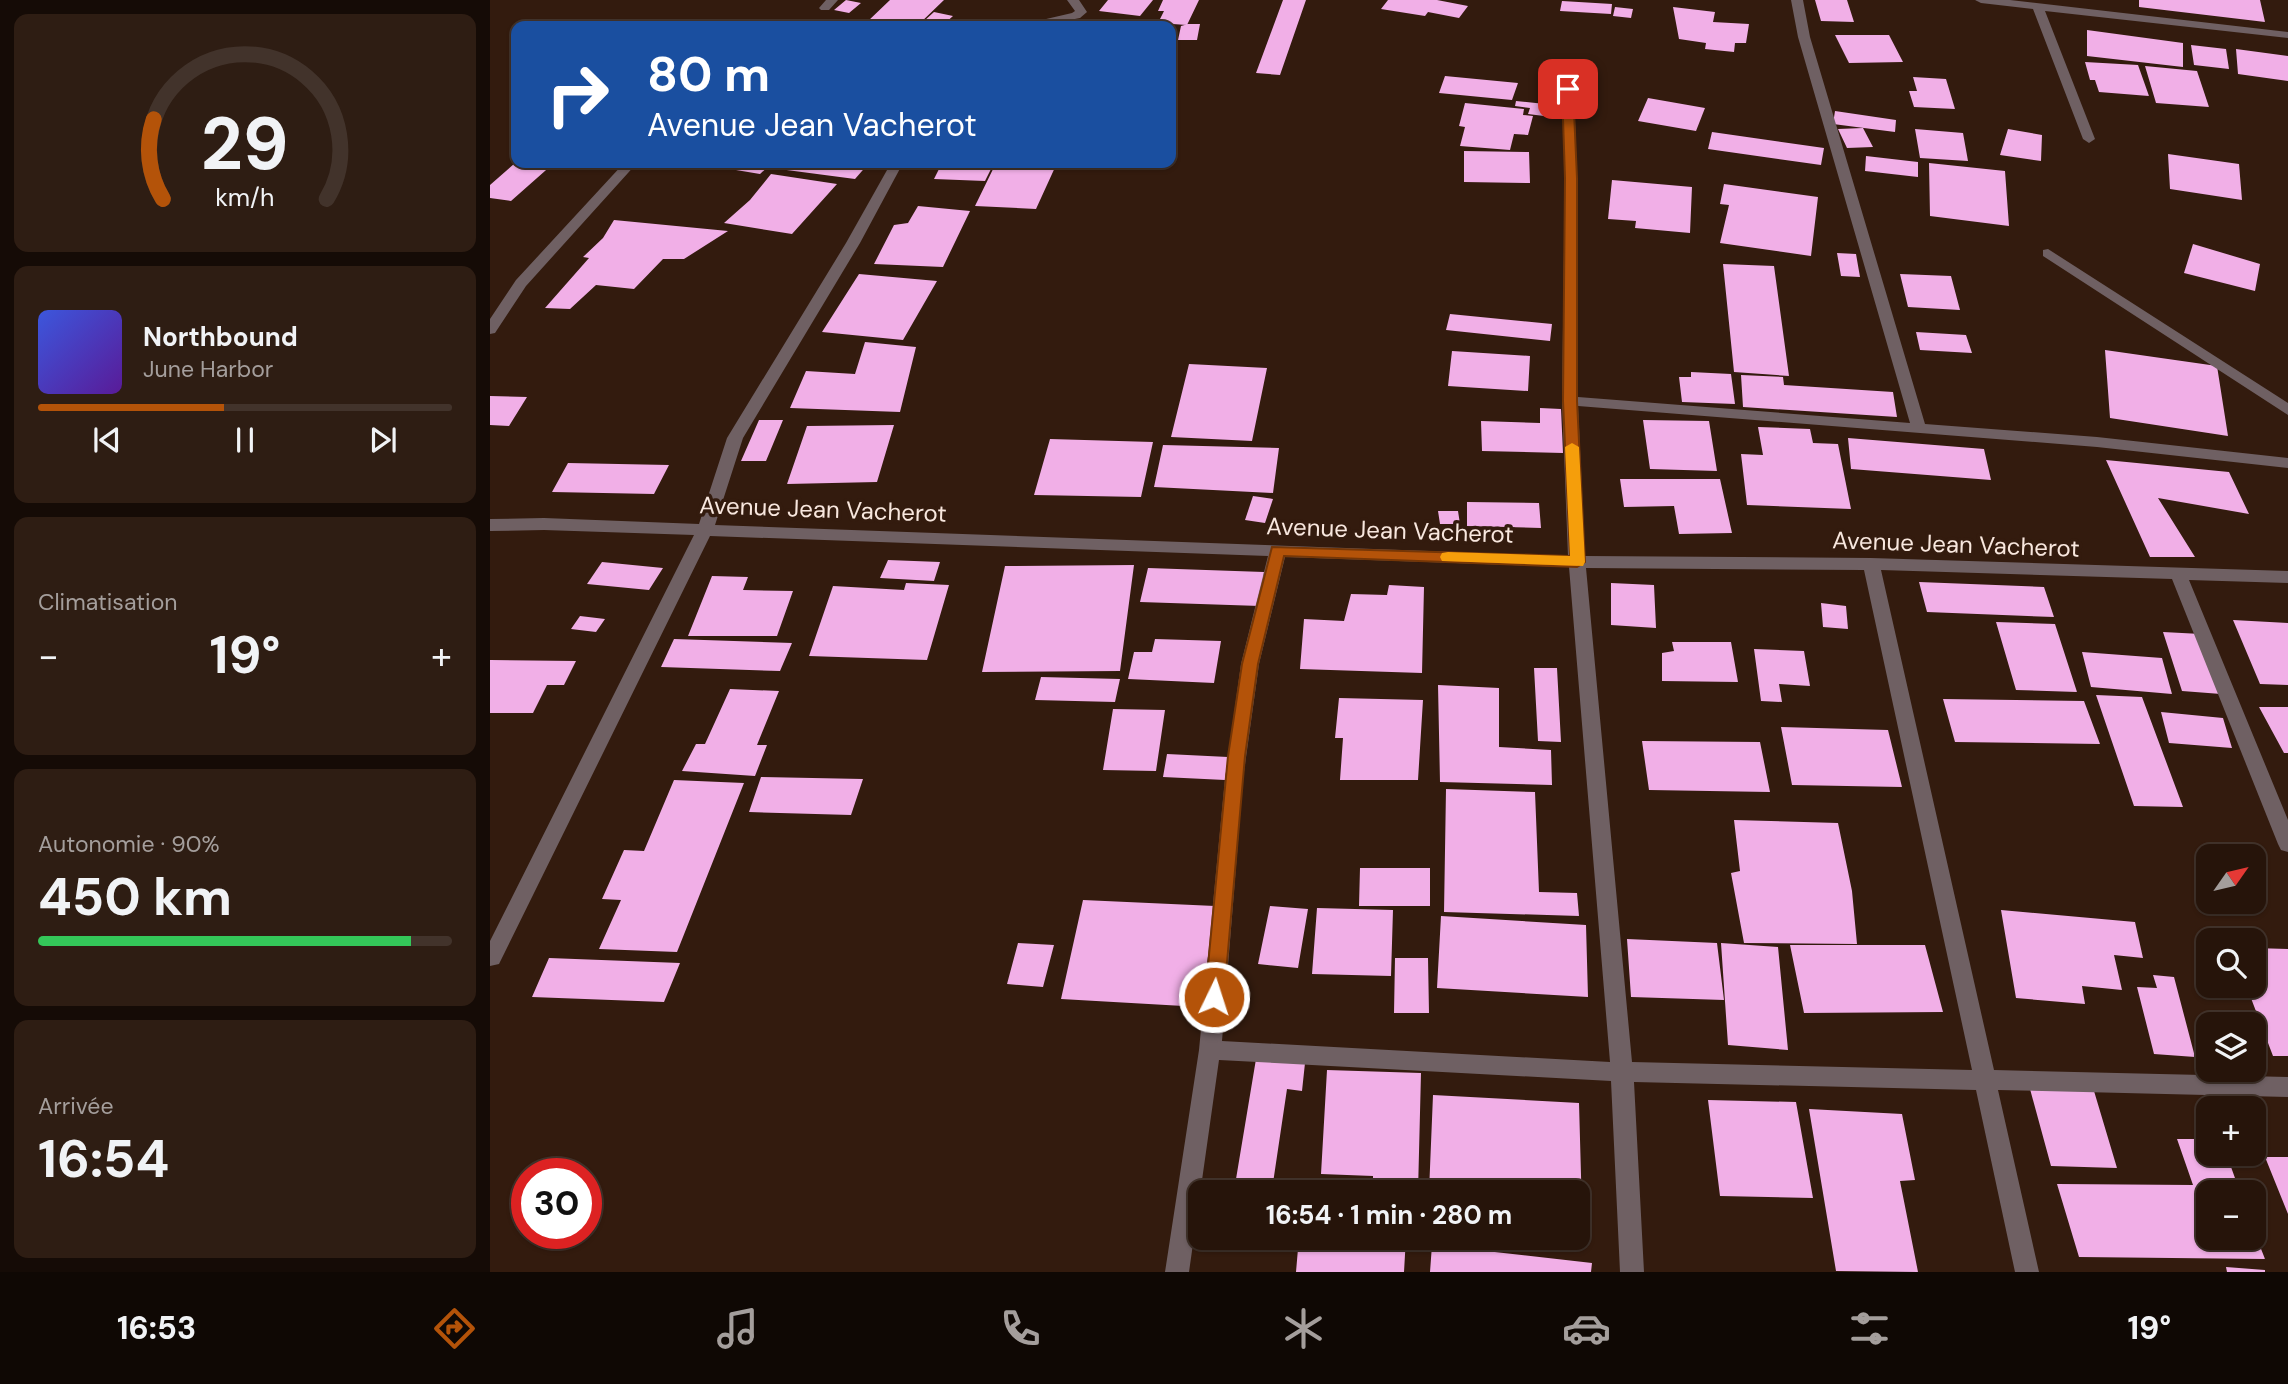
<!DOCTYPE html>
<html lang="fr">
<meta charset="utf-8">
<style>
body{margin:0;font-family:"DM Sans",sans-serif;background:#2e1d13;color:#f1f3f6;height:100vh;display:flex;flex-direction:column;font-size:26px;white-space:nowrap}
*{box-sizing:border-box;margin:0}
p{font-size:23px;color:#a49e9c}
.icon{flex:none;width:38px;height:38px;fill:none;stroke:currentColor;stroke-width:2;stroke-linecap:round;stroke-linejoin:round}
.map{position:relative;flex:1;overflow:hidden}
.panel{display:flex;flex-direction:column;gap:14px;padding:14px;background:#150b06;width:490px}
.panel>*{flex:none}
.guide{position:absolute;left:21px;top:21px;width:665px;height:147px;border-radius:14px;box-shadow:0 2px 5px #0004,0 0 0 2px #42332b;background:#1a4fa0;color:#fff;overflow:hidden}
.needle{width:46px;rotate:56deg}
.tools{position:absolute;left:1706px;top:844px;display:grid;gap:14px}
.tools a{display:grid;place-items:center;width:70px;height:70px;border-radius:14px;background:#26140a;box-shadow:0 2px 5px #0004,0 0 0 2px #42332b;font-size:35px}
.speed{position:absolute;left:21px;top:1158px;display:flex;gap:14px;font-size:35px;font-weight:700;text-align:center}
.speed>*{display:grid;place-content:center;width:91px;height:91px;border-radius:50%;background:#26140a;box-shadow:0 2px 5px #0004,0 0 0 2px #42332b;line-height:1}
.speed .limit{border:10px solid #d22;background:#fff;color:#111}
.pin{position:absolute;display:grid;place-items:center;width:60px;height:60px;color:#fff;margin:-30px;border-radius:14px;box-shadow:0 4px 10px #0006}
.me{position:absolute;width:77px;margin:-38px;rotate:4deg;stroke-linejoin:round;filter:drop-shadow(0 0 5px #0008)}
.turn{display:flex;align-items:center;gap:24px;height:147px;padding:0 21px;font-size:32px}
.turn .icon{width:91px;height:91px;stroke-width:2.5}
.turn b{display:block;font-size:49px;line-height:60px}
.big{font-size:52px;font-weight:700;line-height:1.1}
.panel .tile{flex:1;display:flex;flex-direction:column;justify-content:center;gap:10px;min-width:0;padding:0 24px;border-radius:14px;background:#2e1d13}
.panel .dial{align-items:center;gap:0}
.dial svg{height:182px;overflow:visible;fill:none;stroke:#42332b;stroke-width:7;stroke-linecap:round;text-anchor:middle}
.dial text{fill:#f1f3f6;stroke:none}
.song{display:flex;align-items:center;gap:21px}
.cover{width:84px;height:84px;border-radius:10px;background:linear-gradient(135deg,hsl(230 70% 55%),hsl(270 70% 35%))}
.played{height:7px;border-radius:4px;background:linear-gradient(90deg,#b45309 45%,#42332b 45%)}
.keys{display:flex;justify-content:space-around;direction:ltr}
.heat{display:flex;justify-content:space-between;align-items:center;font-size:38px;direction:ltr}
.charge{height:10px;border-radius:5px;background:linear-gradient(90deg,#34c759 90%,#42332b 0)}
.trip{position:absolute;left:698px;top:1180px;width:402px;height:70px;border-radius:14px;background:#26140a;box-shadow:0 2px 5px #0004,0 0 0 2px #42332b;font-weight:700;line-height:70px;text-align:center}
.tabs{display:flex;height:112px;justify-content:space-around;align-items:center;background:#0f0804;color:#a49e9c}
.tabs .icon{width:49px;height:49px}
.tabs .on{color:#b45309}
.tabs b{font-size:32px;color:#f1f3f6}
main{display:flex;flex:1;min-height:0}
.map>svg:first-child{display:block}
</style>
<main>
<section class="panel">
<div class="tile dial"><svg viewBox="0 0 100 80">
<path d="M14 69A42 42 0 1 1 86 69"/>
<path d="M14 69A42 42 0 0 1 10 34" stroke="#b45309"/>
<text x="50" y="56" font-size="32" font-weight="700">29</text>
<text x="50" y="72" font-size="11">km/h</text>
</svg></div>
<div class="tile">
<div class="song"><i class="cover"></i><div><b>Northbound</b><p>June Harbor</p></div></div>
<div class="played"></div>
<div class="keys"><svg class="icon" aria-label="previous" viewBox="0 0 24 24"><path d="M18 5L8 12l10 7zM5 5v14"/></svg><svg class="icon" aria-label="pause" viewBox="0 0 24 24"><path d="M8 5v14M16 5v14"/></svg><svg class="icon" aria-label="next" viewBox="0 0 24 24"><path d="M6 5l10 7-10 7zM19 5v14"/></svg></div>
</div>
<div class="tile"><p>Climatisation</p>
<div class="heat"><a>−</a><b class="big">19°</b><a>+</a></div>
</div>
<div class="tile"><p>Autonomie · 90%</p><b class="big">450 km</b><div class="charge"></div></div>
<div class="tile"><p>Arrivée</p><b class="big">16:54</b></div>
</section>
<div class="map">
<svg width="1798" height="1272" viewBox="0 0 1798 1272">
<rect width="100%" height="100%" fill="#331b0e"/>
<path fill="#f1afe7" d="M356 0 371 3 359 13 344 10Z
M400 0H454L427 26 377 22Z
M618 0H663L650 16 609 11Z
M673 0H709L697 25 668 23 674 11H668Z
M793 0H816L790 75 766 73Z
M898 0H947L978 6 969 18 938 12 935 16 891 9Z
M1325 0H1357L1364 22 1331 21Z
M1649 0H1770L1775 22 1649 7Z
M1072 1 1122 4 1121 14 1070 11Z
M1125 7 1143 9 1141 18 1123 16Z
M1183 7 1225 12 1223 22 1259 24 1256 43H1245L1244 52 1215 49 1216 43 1189 39Z
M444 12 463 16 453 25 434 21Z
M698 24H710L707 40H688L691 26Z
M1597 30 1693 43V67L1597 56Z
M1345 35H1399L1413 62 1359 63Z
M1701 45 1736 49 1739 69 1704 65Z
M1746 49 1798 56V81L1748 74Z
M1595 62 1648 65 1659 96 1609 92 1605 80H1600Z
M1655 66 1707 71 1719 107 1666 103Z
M955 76 1028 83 1022 100 949 93Z
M1423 77 1456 79 1465 109 1424 107 1419 91H1427Z
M1158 98 1215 108 1206 131 1148 121Z
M1026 101 1074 106 1070 118 1038 114 1040 108 1025 106Z
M975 103 1034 109 1033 115 1043 116 1038 135 1024 134 1020 150 970 146 975 127 969 126Z
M1345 111 1406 120 1405 132 1343 124Z
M1373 128 1383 147 1357 148 1348 129Z
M1425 129 1473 133 1478 161 1430 158Z
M1518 129 1552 135 1551 161 1510 155Z
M1222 132 1334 148 1331 165 1218 149Z
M974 151 1039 152 1040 183 974 182Z
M1678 154 1749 164 1752 200 1680 189Z
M1376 156 1428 162V177L1375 171Z
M25 163H64L21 201 0 198V185Z
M232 163H282L270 174 228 167Z
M295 163H379L365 179 289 169Z
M452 163H504L495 181 444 179Z
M506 163H567L546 209 485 206Z
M1439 163 1515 171 1519 226 1440 216Z
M281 174 347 184 302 234 234 223 260 200Z
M1122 180 1202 187 1200 233 1145 228 1146 221 1118 219Z
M1234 184 1328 197 1321 256 1230 243 1239 205 1230 204Z
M428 206 480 211 453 267 384 264 404 225 418 223Z
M124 220 238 231 194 259H173L144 289 106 285 80 309 55 308 99 258 93 257 113 238Z
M1703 244 1770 264 1765 291 1694 273Z
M1347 253 1366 254 1370 277 1351 276Z
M1233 264 1284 266 1299 376 1244 372Z
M369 274 447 281 413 340 332 332Z
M1410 274 1461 276 1470 310 1418 307Z
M960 314 1062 324 1060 341 956 330Z
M1426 332 1476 335 1482 353 1430 350Z
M375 342 426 347 410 412 300 408 316 371 365 374Z
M1615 350 1727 366 1738 436 1620 418Z
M962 351 1040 356 1038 391 958 386Z
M699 364 777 368 762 441 681 437Z
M1201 372 1241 374 1245 404 1192 402 1189 377H1201Z
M1251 375 1293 377 1294 385 1403 392 1407 417 1253 407Z
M0 396 37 397 19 426 0 425Z
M1050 408 1071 409 1073 453 992 451 991 421 1050 423Z
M269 420H293L276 461H251Z
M1153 420 1219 421 1227 471 1160 469Z
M404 425 387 482 297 484 317 426Z
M1268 427 1320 429 1323 443 1348 444 1361 509 1257 505 1251 454 1273 455Z
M1358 438 1494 449 1501 480 1361 469Z
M560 439 663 442 651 497 544 495Z
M673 445 789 448 783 493 664 487Z
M1616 460 1739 472 1759 514 1668 498 1705 557H1660Z
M78 463 179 465 164 494 62 492Z
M1130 479H1230L1242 533 1189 534 1184 506 1134 507Z
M763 496 783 499 775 523 755 520Z
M977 502 1049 503 1051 528 977 526Z
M948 511H968L970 524H950Z
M398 560 450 562 444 581 390 578Z
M112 562 173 568 159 590 97 584Z
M644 565 630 671 492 672 515 566Z
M658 568 774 572 770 606 650 602Z
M222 576 258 577 253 590 303 591 287 636H198Z
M1429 582 1554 587 1564 617 1437 612Z
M416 583 459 585 437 660 319 656 343 586 414 590Z
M1121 583 1164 585 1166 628 1121 625Z
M899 585 934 587 932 673 810 669 814 619 854 621 861 594 897 595Z
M1331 603 1356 606 1358 629 1333 627Z
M90 616 115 619 106 632 81 629Z
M1743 620 1798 623V685L1770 684Z
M1506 622 1565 624 1587 692 1526 690Z
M1673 632 1711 634 1731 694 1692 691Z
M184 639 302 643 290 671 171 667Z
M665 639 731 641 724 683 638 679 644 652H662Z
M1182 642H1241L1248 682 1172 681V653L1184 651Z
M1264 649 1314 651 1320 686 1289 684 1292 702 1271 701Z
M1592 652 1672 658 1682 694 1601 687Z
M0 660 86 661 74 685H57L43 713H0Z
M1044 668H1067L1071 742 1048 741Z
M551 677 630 679 625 702 545 700Z
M948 685 1009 688V747L1061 750 1062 785 950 782Z
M240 689 289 691 267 745H277L265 776 192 771 206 744H215Z
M1606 695 1652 697 1693 807 1644 806Z
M849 698 933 700 928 780H850L853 738H845Z
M1453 699 1594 701 1610 744 1465 742Z
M1769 707H1798V753H1794Z
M623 709 675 710 666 771 613 770Z
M1671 712 1733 718 1742 748 1679 743Z
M1291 727 1398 730 1412 787 1302 785Z
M1152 741 1270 742 1280 792 1159 790Z
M677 754 738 757 735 780 673 777Z
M271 777 373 779 361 815 259 812Z
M184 780 254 783 187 952 109 949 131 900 112 899 134 850 154 851Z
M956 789 1045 792 1049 892 1087 893 1089 916 954 912Z
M1244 820 1348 823 1362 891 1367 944 1254 943 1241 873 1250 871Z
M870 868H940V906H869Z
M593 900 725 906 711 1007 571 999Z
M780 906 818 909 808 968 768 964Z
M827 908 903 910 901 976 822 974Z
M1511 910 1645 922 1653 958 1624 955 1632 990 1592 986 1595 1004 1526 998Z
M951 916 1096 925 1098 997 947 988Z
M1137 939 1227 943 1234 1000 1141 997Z
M528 943 564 945 553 987 517 984Z
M1231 943 1288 947 1298 1050 1238 1045Z
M1300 945H1435L1453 1012 1314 1013Z
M1764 948 1798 949V1056H1783L1756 985H1764Z
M59 958 190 963 174 1002 42 997Z
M905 958H938L939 1013H904Z
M1663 975 1684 977 1705 1057 1664 1054 1647 987 1667 988Z
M766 1059 815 1063 812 1091 797 1089 783 1183 746 1179Z
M837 1070 931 1073 928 1192H883V1176L831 1174Z
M1540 1089 1604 1091 1627 1168 1561 1166Z
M943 1095 1089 1103 1092 1211H1088V1192H939Z
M1218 1100 1306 1102 1323 1198 1230 1196Z
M1319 1109 1412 1114 1425 1180 1410 1181 1428 1272 1346 1271Z
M1687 1139H1718V1153H1736L1750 1192H1718V1237H1764V1231L1775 1259 1589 1257 1567 1184 1703 1185Z
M1775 1157H1798V1214Z
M809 1237H916L914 1272H806Z
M942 1245 1102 1263 1101 1272H940Z
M1736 1267 1775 1270V1272H1737Z"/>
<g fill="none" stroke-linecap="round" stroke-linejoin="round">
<path fill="#6f6063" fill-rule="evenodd" d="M336 0H348L339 10H331L329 8Z
M577 0H589L597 12 590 18 549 26H526L582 13 585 11Z
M1301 0H1313L1320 37 1435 424 1607 437 1798 458V468L1607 447 1088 406 1095 556 1381 558 1798 571V583L1699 580 1798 820V852L1791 850 1788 844 1682 579 1391 570 1504 1070 1798 1077V1097L1508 1090 1549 1272H1525L1486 1090 1144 1082 1154 1272H1130L1121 1081 729 1060 699 1272H675L709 1050 735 779 751 664 778 556 220 536 9 964 0 966V941L204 535 54 530 0 531V519L54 518 209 524 237 438 356 243 401 163H413L370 243 253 438 225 525 1078 556 1072 401 1075 178 1072 89 1078 85 1084 89 1087 178 1088 397 1420 423 1308 37ZM795 557 1079 567 1120 1062 732 1041 753 779 769 664ZM1096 568 1374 570 1482 1070 1142 1062Z
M1485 0H1520L1798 32V38L1555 11 1605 139 1599 143 1593 139 1543 9 1491 3Z
M134 163H147L36 286 5 333 0 334V319L26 280Z
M1558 249 1798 403V415L1553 256V250Z"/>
</g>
<path fill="#b45309" stroke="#753606" stroke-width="2" d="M1078 86 1083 89 1087 178V401L1095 562 1087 567 794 556 768 664 755 756 734 997 731 1003 724 1005 717 1003 715 997 738 756 752 664 782 547 1080 556 1073 401 1075 178 1072 89Z"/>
<path fill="#f59e0b" d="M1082 443 1089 447 1095 562 1093 566 952 561 950 557 952 553 958 552 1080 556 1075 447Z"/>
<g text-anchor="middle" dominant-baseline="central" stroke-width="7" stroke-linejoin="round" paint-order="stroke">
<g font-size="24" fill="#f8e7de" stroke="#331b0e">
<text transform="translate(333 509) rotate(2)">Avenue Jean Vacherot</text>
<text transform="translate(900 530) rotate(2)">Avenue Jean Vacherot</text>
<text transform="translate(1466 544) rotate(2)">Avenue Jean Vacherot</text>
</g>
</g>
</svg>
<div class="tools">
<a><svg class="needle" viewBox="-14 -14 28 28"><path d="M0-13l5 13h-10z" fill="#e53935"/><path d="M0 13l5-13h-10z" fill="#a49e9c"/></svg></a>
<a><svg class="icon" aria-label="search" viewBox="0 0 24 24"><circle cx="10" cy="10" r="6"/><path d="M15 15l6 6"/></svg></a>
<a><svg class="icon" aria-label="layers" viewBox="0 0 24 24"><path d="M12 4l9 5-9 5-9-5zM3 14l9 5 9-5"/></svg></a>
<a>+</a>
<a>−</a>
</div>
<div class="speed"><div class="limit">30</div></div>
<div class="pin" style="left:1078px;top:89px;background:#d93025"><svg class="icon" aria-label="arrive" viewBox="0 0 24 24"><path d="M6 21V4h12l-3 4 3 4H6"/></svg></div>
<svg class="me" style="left:724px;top:997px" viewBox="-20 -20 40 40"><circle r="17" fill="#b45309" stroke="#fff" stroke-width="3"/><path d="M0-11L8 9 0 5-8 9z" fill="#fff"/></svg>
<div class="trip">16:54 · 1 min · 280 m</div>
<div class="guide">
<div class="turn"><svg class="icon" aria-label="right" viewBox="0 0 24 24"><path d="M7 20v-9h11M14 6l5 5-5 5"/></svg><div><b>80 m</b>Avenue Jean Vacherot</div></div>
</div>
</div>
</main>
<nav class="tabs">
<b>16:53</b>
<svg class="icon on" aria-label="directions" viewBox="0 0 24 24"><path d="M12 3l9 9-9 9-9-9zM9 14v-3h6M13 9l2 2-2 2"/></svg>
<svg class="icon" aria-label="music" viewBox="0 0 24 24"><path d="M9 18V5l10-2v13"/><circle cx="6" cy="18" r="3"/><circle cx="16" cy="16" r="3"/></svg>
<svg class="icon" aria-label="phone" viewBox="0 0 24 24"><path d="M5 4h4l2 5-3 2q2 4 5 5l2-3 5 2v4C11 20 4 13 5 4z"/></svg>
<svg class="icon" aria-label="climate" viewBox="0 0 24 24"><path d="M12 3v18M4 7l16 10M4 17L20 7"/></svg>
<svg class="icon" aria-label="car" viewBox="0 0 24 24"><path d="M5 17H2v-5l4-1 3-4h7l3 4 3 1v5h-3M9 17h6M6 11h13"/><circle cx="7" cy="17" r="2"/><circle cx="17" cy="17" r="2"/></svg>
<svg class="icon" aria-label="filters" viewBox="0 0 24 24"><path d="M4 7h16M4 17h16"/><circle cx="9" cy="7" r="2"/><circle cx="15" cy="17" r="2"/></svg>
<b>19°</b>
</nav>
